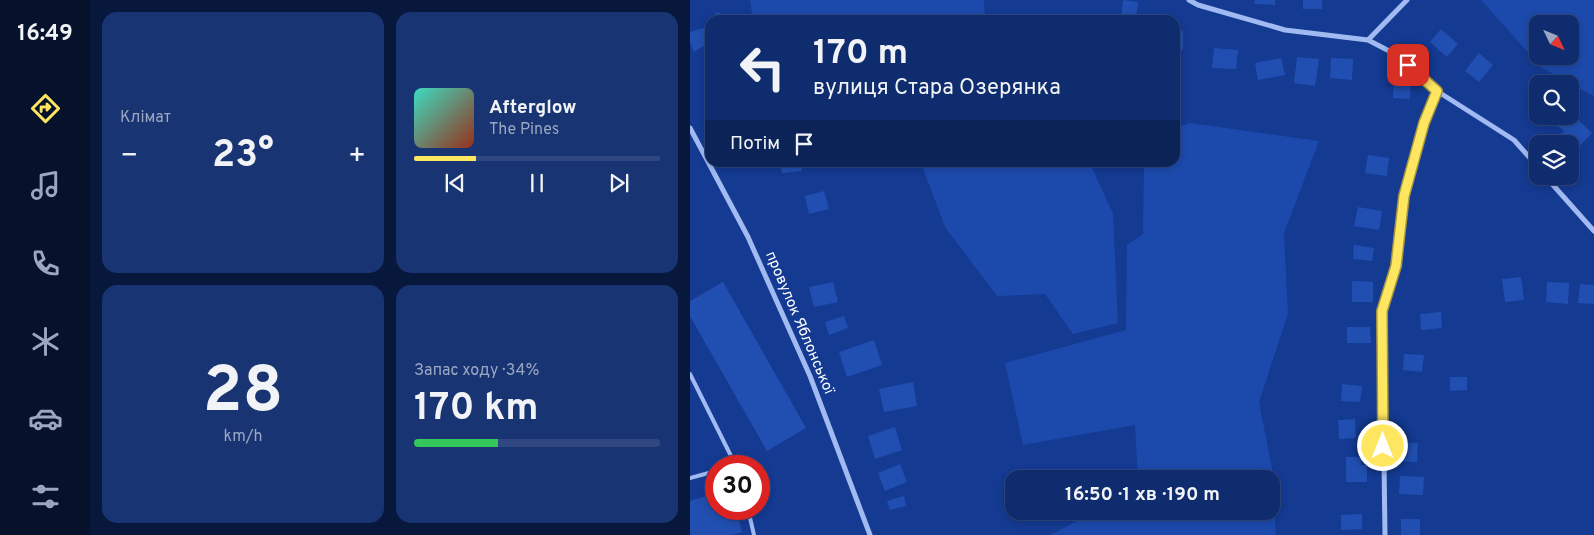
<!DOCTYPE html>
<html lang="uk">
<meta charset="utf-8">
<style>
body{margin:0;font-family:Overpass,sans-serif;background:#183473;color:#f1f3f6;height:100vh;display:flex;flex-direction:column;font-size:19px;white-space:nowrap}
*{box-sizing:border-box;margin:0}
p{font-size:16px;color:#9ba7c2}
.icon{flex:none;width:28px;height:28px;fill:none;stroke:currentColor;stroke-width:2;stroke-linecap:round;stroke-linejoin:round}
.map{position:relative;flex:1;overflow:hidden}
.sheet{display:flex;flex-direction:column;gap:12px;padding:12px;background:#08183c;width:600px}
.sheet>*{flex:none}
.top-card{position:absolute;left:15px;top:15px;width:475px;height:152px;border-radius:15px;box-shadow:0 2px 8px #0003,0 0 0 1px #2f4881;background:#0f2c6e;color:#f1f3f6;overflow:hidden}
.needle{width:32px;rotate:133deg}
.controls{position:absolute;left:839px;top:15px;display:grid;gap:10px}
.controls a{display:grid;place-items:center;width:50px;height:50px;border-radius:10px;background:#0f2c6e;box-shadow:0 2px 8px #0003,0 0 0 1px #2f4881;font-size:25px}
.speed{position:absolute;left:15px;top:455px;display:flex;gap:10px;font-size:25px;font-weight:700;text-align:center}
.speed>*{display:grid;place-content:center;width:65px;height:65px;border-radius:50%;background:#0f2c6e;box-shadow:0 2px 8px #0003,0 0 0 1px #2f4881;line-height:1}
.speed .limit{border:8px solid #d22;background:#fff;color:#111}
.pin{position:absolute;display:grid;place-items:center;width:42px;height:42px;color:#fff;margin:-21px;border-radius:10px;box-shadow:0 2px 8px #0006}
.me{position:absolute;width:55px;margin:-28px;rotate:0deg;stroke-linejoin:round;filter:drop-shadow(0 0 4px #0008)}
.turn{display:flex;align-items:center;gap:18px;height:105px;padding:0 25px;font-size:22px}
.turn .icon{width:65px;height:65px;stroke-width:2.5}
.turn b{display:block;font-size:35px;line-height:42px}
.then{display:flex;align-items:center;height:48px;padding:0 25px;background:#0003;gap:10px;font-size:19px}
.big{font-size:38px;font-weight:700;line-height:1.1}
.sheet .tile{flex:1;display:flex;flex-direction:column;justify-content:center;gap:8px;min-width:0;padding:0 18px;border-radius:15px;background:#183473}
.sheet .dial{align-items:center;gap:0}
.dial b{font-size:65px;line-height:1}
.song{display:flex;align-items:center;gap:15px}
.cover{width:60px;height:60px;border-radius:8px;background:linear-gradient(135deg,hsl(170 70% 55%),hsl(10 70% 35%))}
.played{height:5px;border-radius:2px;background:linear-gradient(90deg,#ffe661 25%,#2f4881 25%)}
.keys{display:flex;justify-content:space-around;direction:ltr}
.heat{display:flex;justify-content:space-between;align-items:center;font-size:28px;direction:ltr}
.charge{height:8px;border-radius:4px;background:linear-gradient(90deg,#34c759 34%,#2f4881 0)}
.sheet .tiles{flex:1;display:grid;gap:12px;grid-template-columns:repeat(2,1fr)}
.trip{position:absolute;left:315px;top:470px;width:275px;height:50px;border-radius:15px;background:#0f2c6e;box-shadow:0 2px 8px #0003,0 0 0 1px #2f4881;font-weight:700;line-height:50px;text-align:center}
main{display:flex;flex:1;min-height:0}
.tab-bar{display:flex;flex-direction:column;width:90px;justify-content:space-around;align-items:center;background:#06122c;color:#9ba7c2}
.tab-bar .icon{width:35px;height:35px}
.tab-bar .on{color:#ffe661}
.tab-bar b{font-size:22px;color:#f1f3f6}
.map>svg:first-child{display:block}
</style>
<main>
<nav class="tab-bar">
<b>16:49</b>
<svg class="icon on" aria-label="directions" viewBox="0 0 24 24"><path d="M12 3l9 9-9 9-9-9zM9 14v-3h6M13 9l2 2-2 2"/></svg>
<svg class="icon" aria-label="music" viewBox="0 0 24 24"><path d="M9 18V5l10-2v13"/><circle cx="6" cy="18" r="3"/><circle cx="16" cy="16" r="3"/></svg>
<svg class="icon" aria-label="phone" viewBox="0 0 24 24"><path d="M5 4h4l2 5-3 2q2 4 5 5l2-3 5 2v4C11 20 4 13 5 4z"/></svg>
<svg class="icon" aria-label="climate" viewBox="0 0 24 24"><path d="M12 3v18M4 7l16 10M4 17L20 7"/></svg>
<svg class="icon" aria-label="car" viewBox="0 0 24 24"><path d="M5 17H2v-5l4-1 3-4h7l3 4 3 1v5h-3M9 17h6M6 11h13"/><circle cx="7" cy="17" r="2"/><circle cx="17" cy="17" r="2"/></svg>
<svg class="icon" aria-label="filters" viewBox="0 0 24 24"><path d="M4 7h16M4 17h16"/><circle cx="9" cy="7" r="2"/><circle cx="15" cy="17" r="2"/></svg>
</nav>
<section class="sheet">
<div class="tiles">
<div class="tile"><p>Клімат</p>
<div class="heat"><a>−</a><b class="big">23°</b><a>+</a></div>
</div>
<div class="tile">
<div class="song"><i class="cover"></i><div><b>Afterglow</b><p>The Pines</p></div></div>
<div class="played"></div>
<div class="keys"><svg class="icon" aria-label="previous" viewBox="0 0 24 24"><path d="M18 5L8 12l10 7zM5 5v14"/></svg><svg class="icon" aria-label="pause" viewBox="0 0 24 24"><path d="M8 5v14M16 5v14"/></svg><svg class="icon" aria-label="next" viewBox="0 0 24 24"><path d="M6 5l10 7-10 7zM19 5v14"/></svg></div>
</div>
<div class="tile dial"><b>28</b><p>km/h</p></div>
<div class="tile"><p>Запас ходу · 34%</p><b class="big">170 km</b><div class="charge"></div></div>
</div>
</section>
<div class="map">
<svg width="904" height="535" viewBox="0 0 904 535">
<rect width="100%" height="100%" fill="#143a92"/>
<path fill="#1c4aac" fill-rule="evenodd" d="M60 0H294L295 20H63Z
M791 0H904V96L852 68ZM848 24H880V56H848Z
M500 123 629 141 594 233 598 314 569 402 582 469 586 535H360L406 511H581V479H448L445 425 333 445 315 363 436 330 437 245 453 234 454 163 485 162V128Z
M231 163H400L423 214 428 323 383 334 355 294 307 296 255 227Z"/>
<path fill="#214fb1" d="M433 0 448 2 446 20 431 18Z
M565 0H585V5L564 4Z
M613 0H632V9H613Z
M26 12 44 17 43 20H23Z
M20 26V42L4 52 0 43V32Z
M751 29 768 44 757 57 740 42Z
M485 31H493V50H485Z
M524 48 548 50 546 69 522 68Z
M789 53 803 65 789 82 775 71Z
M607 57 629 59 625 86 604 83Z
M591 58 595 75 568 80 565 63Z
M641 58 663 59 662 80 640 78Z
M704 75 721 76 720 99 703 98Z
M880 112 902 133 885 151 869 136 874 131 868 126 877 116H880Z
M849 116H869L859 126Z
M678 155 699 158 697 176 675 173Z
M90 162H111L112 171 92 173Z
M134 191 139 209 119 214 115 196Z
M668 207 692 211 689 230 664 226Z
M664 245 684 248 682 261 663 259Z
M831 277 834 300 815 302 812 279Z
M662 281 683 282V302H662Z
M33 282 116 428 77 451 0 316V301Z
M143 282 148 302 124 307 119 287Z
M857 282 879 283 878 304 856 302Z
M890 284 904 285V304L888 303Z
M751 312 752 328 731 330 730 314Z
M154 316 158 328 139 335 135 322Z
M657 327H680L681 343H657Z
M184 340 192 365 157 377 149 352Z
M714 354 734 355 732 372 713 370Z
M760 377H777V390L760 391Z
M223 382 227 406 194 412 189 389Z
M652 384 672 386 670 402 651 401Z
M665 419 666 438 649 439 648 420Z
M205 427 212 450 185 459 178 436Z
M707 442 728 443 727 462 707 461Z
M656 457H671V465H677V482H656Z
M210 464 217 482 195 491 188 473Z
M710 476 734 477 733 495 709 494Z
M26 493V509H46L52 532 42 535H0V501Z
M214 496 216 506 200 510 197 501Z
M672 514V529L651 530V515Z
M711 519H730V535H711Z"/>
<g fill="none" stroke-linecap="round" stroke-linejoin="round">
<path stroke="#a1bbf2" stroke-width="4" d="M0 374 46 466
M0 478 26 471
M58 509 64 535"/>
<path stroke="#a1bbf2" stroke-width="5" d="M499 0 508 5 595 30 678 40 703 53 747 91 824 140 848 167
M678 40 717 0
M0 128 58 237 120 376 180 535
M855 176 904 231
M695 535 692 311 706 266 714 196 734 123 747 91"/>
</g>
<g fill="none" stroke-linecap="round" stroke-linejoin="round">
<defs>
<path id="route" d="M693 446 692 311 706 266 714 196 734 123 747 91 718 65"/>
</defs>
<use href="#route" stroke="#a6963f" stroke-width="12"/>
<use href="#route" stroke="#ffe661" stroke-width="9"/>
</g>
<g text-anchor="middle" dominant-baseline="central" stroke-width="5" stroke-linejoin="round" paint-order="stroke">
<g font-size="15" fill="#fff" stroke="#143a92">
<text transform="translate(109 323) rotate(67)">провулок Яблонської</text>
</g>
</g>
</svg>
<div class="controls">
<a><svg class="needle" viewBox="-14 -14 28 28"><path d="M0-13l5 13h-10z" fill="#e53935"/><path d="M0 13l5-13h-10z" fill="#9ba7c2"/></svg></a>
<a><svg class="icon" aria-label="search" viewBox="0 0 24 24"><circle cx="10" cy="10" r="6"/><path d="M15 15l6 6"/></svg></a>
<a><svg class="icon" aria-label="layers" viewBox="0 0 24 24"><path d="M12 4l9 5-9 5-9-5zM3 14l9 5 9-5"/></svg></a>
</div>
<div class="speed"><div class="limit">30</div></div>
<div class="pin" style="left:718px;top:65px;background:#d93025"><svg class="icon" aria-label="arrive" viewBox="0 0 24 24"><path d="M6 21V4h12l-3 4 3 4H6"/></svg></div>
<svg class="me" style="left:693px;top:446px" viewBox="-20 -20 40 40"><circle r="17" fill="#ffe661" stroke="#fff" stroke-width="3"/><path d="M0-11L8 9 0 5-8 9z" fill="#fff"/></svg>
<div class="trip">16:50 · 1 хв · 190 m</div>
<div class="top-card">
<div class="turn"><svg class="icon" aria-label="left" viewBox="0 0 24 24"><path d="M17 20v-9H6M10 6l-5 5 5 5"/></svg><div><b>170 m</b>вулиця Стара Озерянка</div></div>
<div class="then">Потім<svg class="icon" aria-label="arrive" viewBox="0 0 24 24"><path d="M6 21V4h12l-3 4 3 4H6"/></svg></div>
</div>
</div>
</main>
